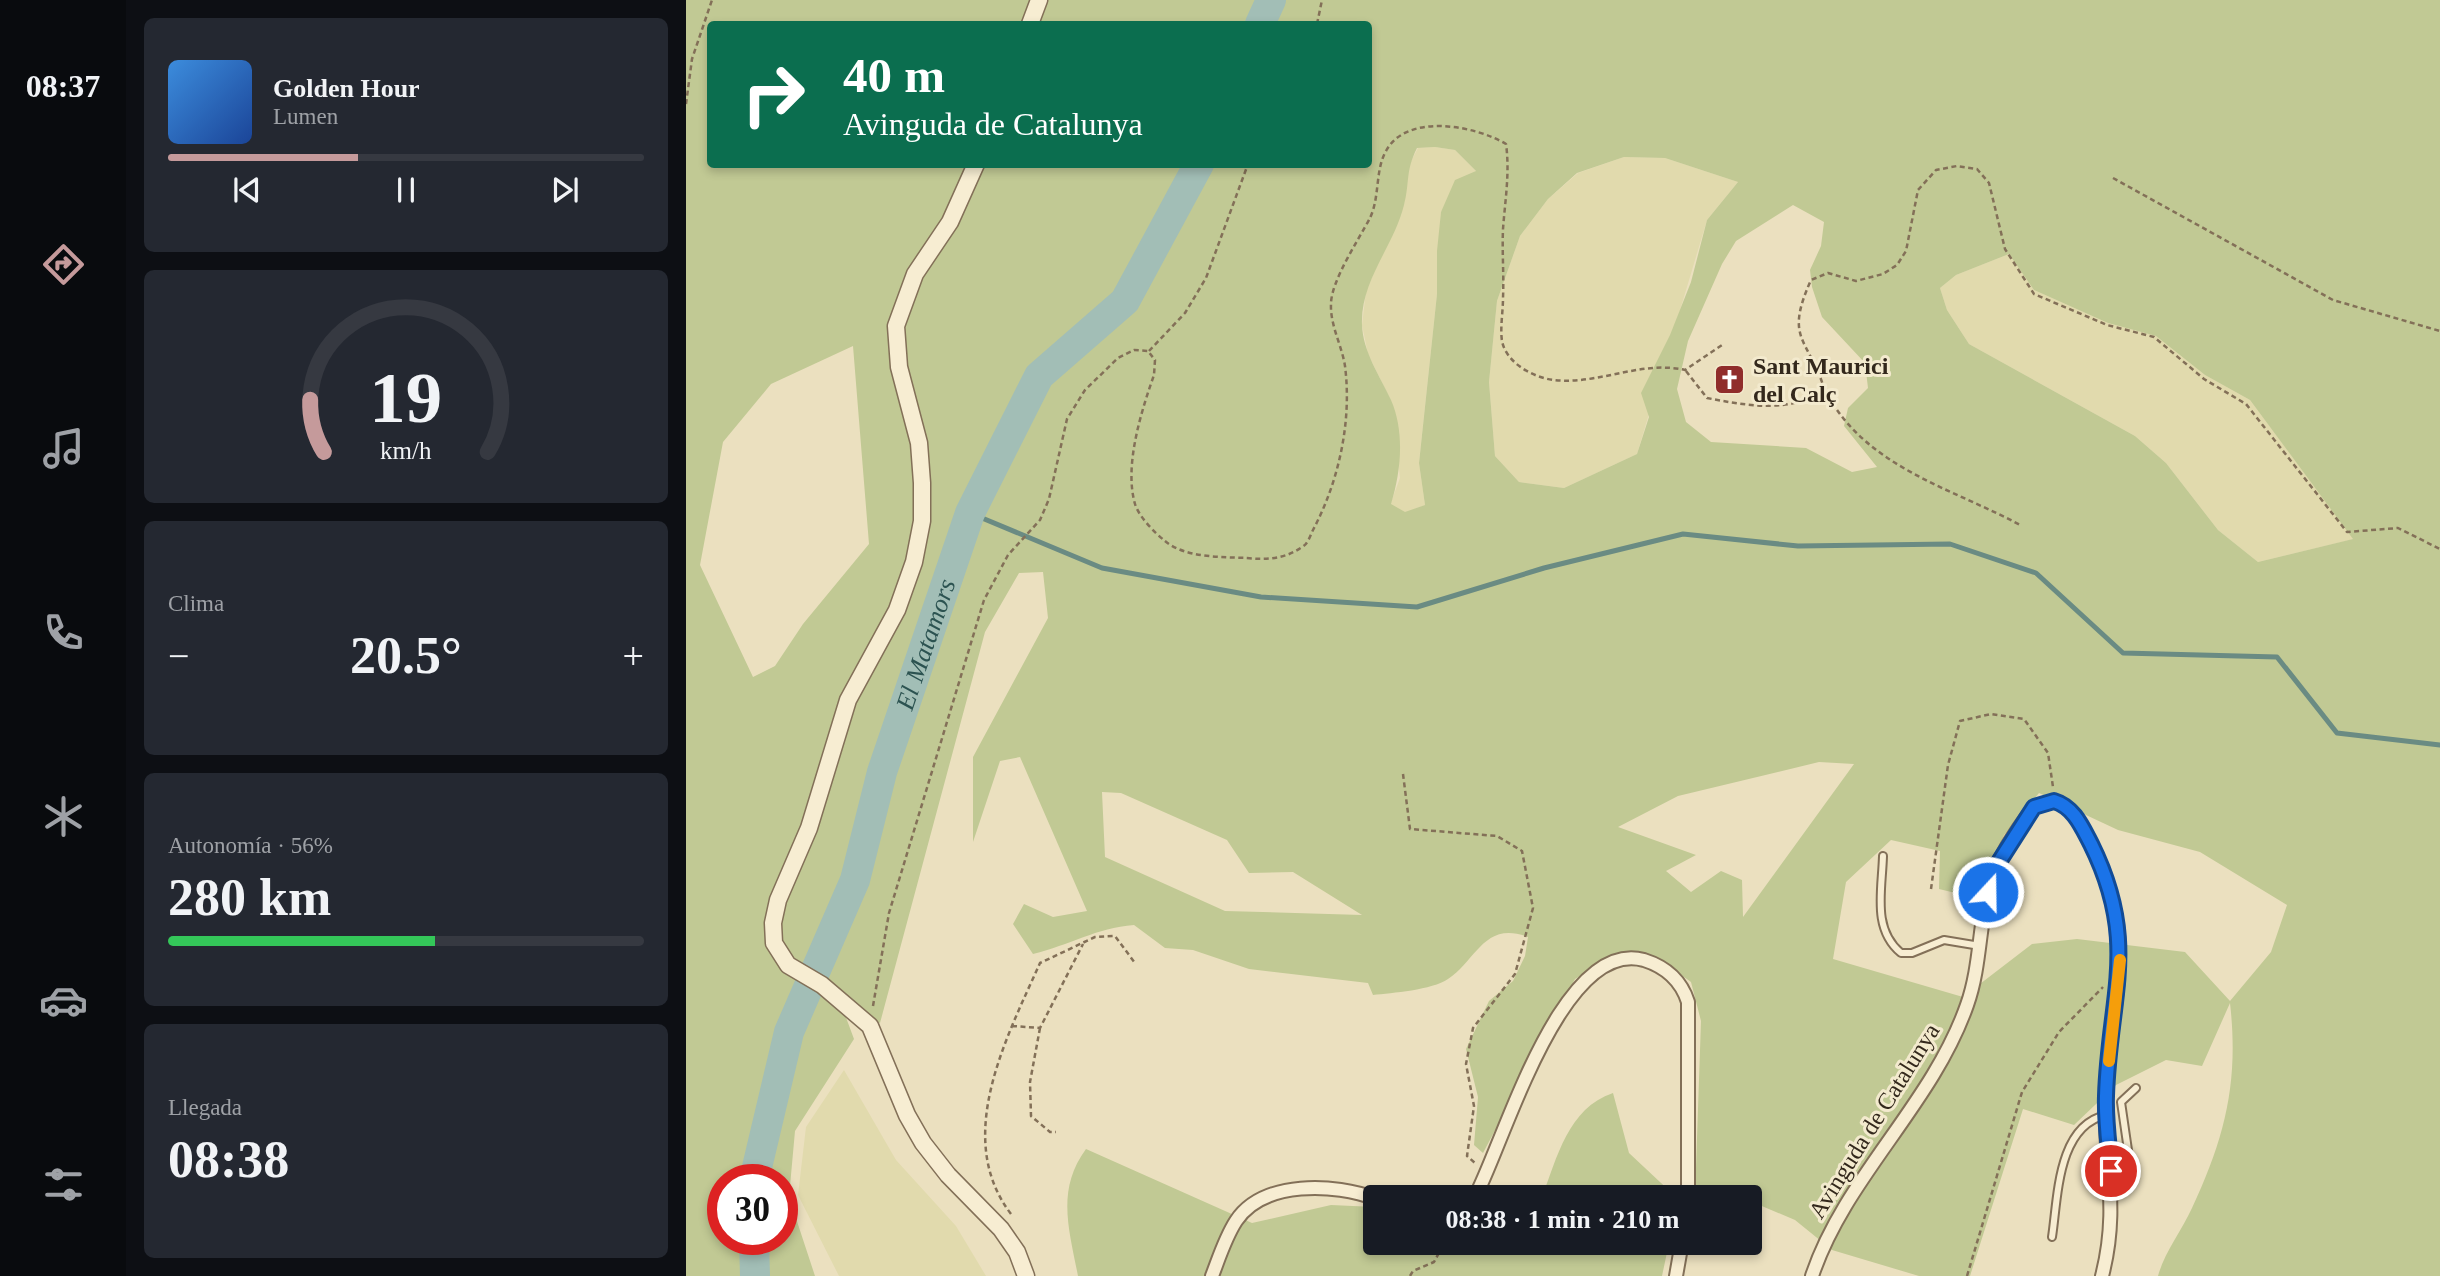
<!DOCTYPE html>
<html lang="es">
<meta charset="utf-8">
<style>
body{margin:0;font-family:"Times New Roman",serif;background:#242831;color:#f1f3f6;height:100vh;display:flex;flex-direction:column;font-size:26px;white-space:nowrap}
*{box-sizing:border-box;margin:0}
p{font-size:23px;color:#9ea1a6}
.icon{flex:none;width:38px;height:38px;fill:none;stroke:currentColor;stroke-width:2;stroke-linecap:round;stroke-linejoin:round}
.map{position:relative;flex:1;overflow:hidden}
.side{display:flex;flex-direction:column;gap:18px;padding:18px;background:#0d0f14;width:560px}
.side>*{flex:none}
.guide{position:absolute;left:21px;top:21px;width:665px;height:147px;border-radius:7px;box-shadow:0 4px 10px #0003;background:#0b6e4f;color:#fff;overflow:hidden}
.speed{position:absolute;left:21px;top:1164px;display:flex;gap:14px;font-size:35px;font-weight:700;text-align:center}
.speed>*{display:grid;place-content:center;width:91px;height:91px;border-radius:50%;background:#171b24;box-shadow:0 4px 10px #0003;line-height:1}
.speed .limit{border:10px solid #d22;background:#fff;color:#111}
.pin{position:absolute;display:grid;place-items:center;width:60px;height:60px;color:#fff;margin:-30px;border:4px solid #fff;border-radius:50%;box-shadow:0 2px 7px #0007}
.me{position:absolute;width:77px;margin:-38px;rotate:21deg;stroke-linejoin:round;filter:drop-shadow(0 0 5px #0008)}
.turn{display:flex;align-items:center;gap:24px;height:147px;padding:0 21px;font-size:32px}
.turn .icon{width:91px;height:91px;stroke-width:2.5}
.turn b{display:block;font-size:49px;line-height:60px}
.big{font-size:52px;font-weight:800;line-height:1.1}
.side .widget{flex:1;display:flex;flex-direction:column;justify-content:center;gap:10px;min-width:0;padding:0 24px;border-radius:10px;background:#242831}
.side .dial{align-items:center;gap:0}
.dial svg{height:182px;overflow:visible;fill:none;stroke:#363941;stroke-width:7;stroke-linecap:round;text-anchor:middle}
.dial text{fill:#f1f3f6;stroke:none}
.song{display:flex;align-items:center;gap:21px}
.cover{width:84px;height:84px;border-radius:10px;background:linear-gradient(135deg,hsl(210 70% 55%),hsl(220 70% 35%))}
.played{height:7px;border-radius:4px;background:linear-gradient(90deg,#c59a9b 40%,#363941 40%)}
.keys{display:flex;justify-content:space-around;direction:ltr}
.heat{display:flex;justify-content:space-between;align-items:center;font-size:38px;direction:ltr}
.charge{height:10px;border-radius:5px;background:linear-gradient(90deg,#34c759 56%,#363941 0)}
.trip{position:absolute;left:677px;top:1185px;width:399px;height:70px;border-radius:7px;background:#171b24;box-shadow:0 4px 10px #0003;font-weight:800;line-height:70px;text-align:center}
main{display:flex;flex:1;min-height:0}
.dock{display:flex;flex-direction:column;width:126px;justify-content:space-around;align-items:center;background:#090b0e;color:#9ea1a6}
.dock .icon{width:49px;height:49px}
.dock .selected{color:#c59a9b}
.dock b{font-size:32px;color:#f1f3f6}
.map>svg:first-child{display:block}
</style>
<main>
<nav class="dock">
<b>08:37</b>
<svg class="icon selected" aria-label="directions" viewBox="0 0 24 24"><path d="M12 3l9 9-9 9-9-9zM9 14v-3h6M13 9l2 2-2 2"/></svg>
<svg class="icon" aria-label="music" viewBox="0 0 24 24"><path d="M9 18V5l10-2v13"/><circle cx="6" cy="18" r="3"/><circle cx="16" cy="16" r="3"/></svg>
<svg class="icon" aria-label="phone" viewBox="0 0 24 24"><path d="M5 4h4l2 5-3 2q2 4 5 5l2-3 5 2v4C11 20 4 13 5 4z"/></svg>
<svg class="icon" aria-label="climate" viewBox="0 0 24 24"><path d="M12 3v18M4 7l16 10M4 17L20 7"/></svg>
<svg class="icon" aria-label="car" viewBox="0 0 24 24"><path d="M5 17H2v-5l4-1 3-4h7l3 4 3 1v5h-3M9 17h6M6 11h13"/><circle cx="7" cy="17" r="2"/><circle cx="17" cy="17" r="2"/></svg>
<svg class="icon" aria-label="filters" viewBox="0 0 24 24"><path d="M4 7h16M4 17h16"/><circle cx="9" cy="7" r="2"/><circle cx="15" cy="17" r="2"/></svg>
</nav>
<section class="side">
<div class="widget">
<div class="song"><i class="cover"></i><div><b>Golden Hour</b><p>Lumen</p></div></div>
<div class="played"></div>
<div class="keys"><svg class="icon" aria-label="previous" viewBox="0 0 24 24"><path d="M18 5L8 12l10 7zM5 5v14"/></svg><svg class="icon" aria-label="pause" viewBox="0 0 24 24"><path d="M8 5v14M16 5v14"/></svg><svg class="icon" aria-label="next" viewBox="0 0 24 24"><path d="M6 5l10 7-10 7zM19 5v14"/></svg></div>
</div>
<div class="widget dial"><svg viewBox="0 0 100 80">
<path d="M14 69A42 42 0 1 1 86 69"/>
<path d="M14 69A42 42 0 0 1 8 46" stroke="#c59a9b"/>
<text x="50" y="56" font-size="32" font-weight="700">19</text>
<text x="50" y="72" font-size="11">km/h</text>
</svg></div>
<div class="widget"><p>Clima</p>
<div class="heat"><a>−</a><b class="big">20.5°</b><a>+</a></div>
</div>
<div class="widget"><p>Autonomía · 56%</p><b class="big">280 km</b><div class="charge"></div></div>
<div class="widget"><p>Llegada</p><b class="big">08:38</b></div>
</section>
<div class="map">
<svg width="1754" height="1276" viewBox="0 0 1754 1276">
<rect width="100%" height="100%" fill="#ebe0bf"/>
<path fill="#e1daad" d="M749 147 769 150 790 171 755 212 751 294 733 462 739 505 719 513 704 505 714 478 706 403 682 354 676 325 680 291 718 204 722 167 732 148Z
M938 157 979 158 1052 182 1021 220 951 454 878 488 833 482 809 456 803 382 811 301 834 236 862 199 892 173Z
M1323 254 1348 290 1422 323 1470 336 1519 375 1564 400 1668 539 1572 562 1532 530 1480 463 1449 436 1283 344 1261 310 1254 288 1270 275Z
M158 1070 210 1160 270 1226 300 1276H153L112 1195 120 1127Z"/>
<path fill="#c1c994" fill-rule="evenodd" d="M0 0H1754V1276H1472C1478 1253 1496 1230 1506 1208 1539 1137 1553 1082 1544 1003L1516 1066 1480 1060 1430 1085 1388 1125 1337 1109 1284 1276H1233L1146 1250 1109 1220 1064 1201V1197H1009L1015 1021 1005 982 973 959 931 954 889 979 797 1153 788 1145 792 1097 780 1049 803 1001 827 981 839 956 842 937C798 920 790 961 762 979 746 990 706 993 687 995L682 983 563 969 507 950 479 948 448 925C410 928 384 945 347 954L327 924 338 904 367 917 401 911 334 757 314 761 287 842V757L362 618 357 572 333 573 299 632 194 1023 155 1004 168 1039 109 1131 103 1197 129 1276H0ZM24 24H682V164H24ZM749 147 769 150 790 171 769 180 755 212 751 251V294L733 463 739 505 719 512 705 504C715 472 719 432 705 400 694 376 677 352 676 325 674 281 708 246 718 205 724 182 719 172 731 148ZM938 157 979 158 1052 182 1021 220 1005 282 984 335 955 393 963 417 951 454 878 488 833 482 809 456 803 382 811 301 834 236 862 199 891 173ZM1107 205 1138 222 1135 246 1124 270 1126 287 1136 317 1179 363 1182 388 1162 408 1158 426 1191 467 1166 472 1120 448 1025 442 1000 422 991 389 1002 341 1036 264 1050 241ZM1323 254 1348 290 1422 323 1470 336 1519 375 1564 400 1667 539 1572 562 1532 530 1480 463 1449 436 1283 344 1261 310 1254 288 1270 275ZM167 346 183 544 117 624 89 666 67 677 14 565 37 442 85 384ZM1133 762 1168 764 1057 917 1056 880 1035 871 1005 892 980 871 1010 855 932 827 992 796ZM416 792 435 793 541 840 563 873 607 872 676 915 539 911 419 857ZM1353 793 1432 830 1514 852 1601 905 1585 952 1544 1001 1499 952 1391 939 1346 944 1277 997 1147 959 1160 882 1205 840 1254 851 1253 889 1294 899 1318 835ZM37 1180H96V1239H37Z
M927 1093 943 1153 990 1197H856C871 1158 882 1108 927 1093Z
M400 1149 566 1223 645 1205 689 1207 690 1242 983 1243 976 1276H392C383 1229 370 1190 400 1149Z"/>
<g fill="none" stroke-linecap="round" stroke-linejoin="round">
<path stroke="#6a8b83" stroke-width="5" d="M284 513 416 568 575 597 731 607 858 568 997 534 1112 546 1264 544 1350 573 1437 653 1591 657 1651 733 1754 745"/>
<g stroke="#a2beb6" stroke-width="30">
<path d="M574 24 585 0"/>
<path id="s1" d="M68 1180 103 1032 169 880 196 772 284 513 353 376 439 301 513 164"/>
<path d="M68 1239 69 1276"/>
</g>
<defs>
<path id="service" d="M1197 856C1196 891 1186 929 1215 953H1226L1258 940 1294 946
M1425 1171 1443 1157 1435 1102 1450 1088
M1366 1237C1372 1198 1371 1126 1420 1115"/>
<path id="minor" d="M789 1197C818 1143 875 937 958 960 980 967 995 980 1002 1002V1197
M526 1276C533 1258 539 1238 550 1221 577 1180 649 1183 690 1199
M990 1276 996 1242
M1126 1276C1159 1177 1246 1105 1281 1005 1294 969 1293 928 1302 891 1310 860 1329 832 1348 807L1368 801C1388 807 1396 827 1405 844 1454 942 1424 996 1420 1095 1417 1161 1434 1207 1416 1276"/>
<path id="tertiary" d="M344 24 353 0
M290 164 264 222 229 274 210 326 213 367 233 443 236 483V521L228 562 211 610 162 700 123 828 92 900 87 923 88 943 102 965 136 985 184 1026 221 1115 237 1143 262 1175 315 1229 331 1252 340 1276"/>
</defs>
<use href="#service" stroke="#837058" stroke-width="10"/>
<use href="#minor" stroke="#837058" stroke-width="16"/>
<use href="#tertiary" stroke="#837058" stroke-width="19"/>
<path stroke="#837058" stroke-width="2.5" stroke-dasharray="5 3.5" stroke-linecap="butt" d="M631 24 636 0
M0 104 6 59 26 0
M1427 178 1647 300 1754 331
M463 351 499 313 520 278 562 164
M1000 371 1021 398C1057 405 1109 415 1138 388 1122 337 1098 340 1125 280L1142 273 1170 281 1197 274 1211 265 1220 251 1232 190 1250 170 1271 166 1291 169 1303 183 1319 249 1348 294 1421 325 1468 337 1518 379 1560 404 1661 532 1712 528 1754 549
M1138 388C1177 467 1264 487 1336 526
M717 774 724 829 811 836 836 851 847 908 829 974 787 1028 780 1064 788 1106 781 1156 789 1163
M1245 889 1262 765 1274 721 1305 714 1338 719 1362 753 1367 787
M187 1006 203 913 298 600 322 555 354 520 363 499 381 419 399 390 432 358 448 350 462 351 469 360 468 375C455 412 438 466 449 504 453 517 469 533 479 541 499 558 536 557 561 558 581 560 599 559 616 547 622 544 624 536 627 530 653 481 666 421 659 366 656 346 644 325 645 304 645 281 673 239 684 218 694 197 689 170 700 151 721 112 790 126 820 144 824 173 819 201 817 229 816 252 818 275 817 298 817 312 814 328 816 341 820 363 848 378 868 380 914 385 954 360 999 370L1036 345
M326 1026 354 1028 397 944
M354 1028 344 1082 345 1116 364 1132H370
M325 1214C267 1138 320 1039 354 963L409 937 429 936 449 963
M724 1276 727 1271 748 1262 754 1251 753 1242
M1281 1276 1336 1092 1373 1032 1417 987"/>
<use href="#service" stroke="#f7edd2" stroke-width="6"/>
<use href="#minor" stroke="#f7edd2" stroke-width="12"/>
<use href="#tertiary" stroke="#f7edd2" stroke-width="16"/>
</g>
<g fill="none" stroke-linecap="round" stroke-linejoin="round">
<defs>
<path id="route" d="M1302 892 1311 865 1348 807 1368 801C1388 807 1396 827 1405 844 1454 943 1423 996 1420 1096 1419 1121 1423 1146 1425 1171"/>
</defs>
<use href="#route" stroke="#114b97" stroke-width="18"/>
<use href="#route" stroke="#1a73e8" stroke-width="12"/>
<path stroke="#f59e0b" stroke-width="12" d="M1423 1061 1434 960"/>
</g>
<defs>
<symbol id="church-square" viewBox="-11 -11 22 22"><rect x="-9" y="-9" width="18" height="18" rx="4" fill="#902d2b" stroke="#f3eace"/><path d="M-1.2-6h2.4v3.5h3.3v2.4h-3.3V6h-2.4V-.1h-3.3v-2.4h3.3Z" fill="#fff"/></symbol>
</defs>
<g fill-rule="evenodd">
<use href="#church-square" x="1026" y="362" width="35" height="35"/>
</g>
<g text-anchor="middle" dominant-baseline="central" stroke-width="6" stroke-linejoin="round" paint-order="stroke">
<g font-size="24" font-weight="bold" fill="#33281c" stroke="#f3eace" text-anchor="start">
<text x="1067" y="366">Sant Maurici<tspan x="1067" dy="28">del Calç</tspan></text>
</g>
<g font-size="24" fill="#33281c" stroke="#f3eace">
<text transform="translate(1188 1121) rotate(-58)">Avinguda de Catalunya</text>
</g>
<g font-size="26" font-style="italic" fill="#2c5351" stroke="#f3eace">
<text stroke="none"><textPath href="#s1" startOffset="564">El Matamors</textPath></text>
</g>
</g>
</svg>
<div class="speed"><div class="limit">30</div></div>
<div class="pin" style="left:1425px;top:1171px;background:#d93025"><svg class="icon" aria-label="arrive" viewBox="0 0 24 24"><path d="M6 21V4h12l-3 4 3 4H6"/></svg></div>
<svg class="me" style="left:1302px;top:892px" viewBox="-20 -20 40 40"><circle r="17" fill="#1a73e8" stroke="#fff" stroke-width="3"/><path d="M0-11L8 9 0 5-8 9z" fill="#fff"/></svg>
<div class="trip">08:38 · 1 min · 210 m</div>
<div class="guide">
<div class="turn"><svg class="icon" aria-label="right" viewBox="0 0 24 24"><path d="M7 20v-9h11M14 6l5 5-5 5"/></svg><div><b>40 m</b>Avinguda de Catalunya</div></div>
</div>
</div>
</main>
